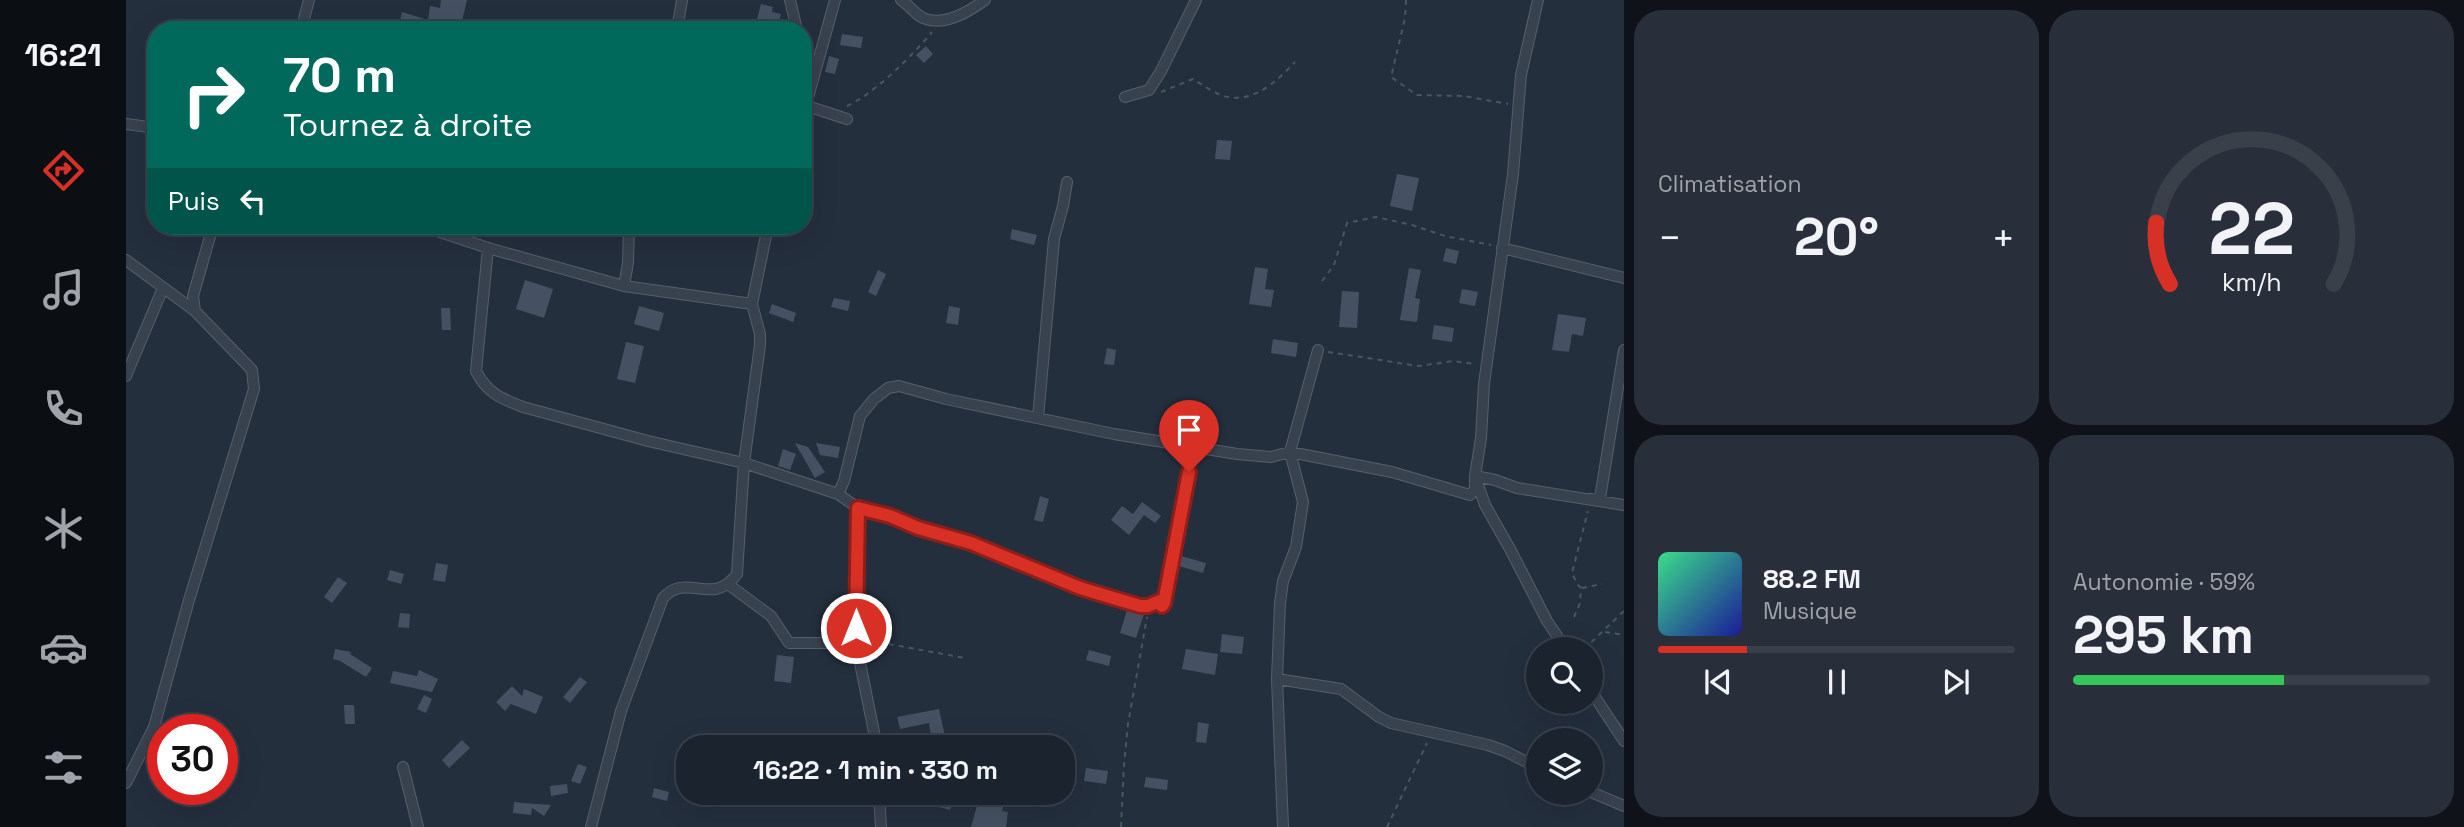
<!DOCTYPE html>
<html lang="fr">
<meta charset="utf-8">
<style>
body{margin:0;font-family:"Space Grotesk",sans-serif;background:#282f3a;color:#f1f3f6;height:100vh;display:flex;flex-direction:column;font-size:26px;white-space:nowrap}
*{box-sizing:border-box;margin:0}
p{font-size:23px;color:#a0a4aa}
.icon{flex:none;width:38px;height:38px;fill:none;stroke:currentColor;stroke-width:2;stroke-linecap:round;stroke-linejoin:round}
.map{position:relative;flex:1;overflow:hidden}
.side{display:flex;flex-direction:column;gap:10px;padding:10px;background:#0f1319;width:840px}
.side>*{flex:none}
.banner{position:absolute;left:21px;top:21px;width:665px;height:214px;border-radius:28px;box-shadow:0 7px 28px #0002,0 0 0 2px #39404a;background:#00695c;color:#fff;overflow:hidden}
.fabs{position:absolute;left:1400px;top:637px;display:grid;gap:14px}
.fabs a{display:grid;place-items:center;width:77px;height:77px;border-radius:50%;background:#1b232e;box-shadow:0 7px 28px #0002,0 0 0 2px #39404a;font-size:35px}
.speed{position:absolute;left:21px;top:714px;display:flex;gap:14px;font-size:35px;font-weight:700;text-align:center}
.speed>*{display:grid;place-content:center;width:91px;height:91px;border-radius:50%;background:#1b232e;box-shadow:0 7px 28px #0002,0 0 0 2px #39404a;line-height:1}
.speed .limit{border:10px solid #d22;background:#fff;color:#111}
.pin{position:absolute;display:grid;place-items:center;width:60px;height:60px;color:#fff;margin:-72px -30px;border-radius:50% 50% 50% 0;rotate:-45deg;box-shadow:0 0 7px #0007}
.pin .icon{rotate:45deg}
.me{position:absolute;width:77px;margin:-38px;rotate:0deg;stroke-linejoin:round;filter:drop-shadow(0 0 5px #0008)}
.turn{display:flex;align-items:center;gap:24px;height:147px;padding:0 21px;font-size:32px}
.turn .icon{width:91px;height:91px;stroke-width:2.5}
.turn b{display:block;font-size:49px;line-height:60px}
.then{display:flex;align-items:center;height:66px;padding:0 21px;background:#0003;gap:14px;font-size:26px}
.big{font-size:52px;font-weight:700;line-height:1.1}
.side .tile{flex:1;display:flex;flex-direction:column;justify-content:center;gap:10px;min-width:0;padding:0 24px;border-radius:28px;background:#282f3a}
.side .dial{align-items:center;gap:0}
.dial svg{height:182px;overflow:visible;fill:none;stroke:#39404a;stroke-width:7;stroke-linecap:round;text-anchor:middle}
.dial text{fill:#f1f3f6;stroke:none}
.song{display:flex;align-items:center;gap:21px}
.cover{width:84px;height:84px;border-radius:10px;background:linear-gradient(135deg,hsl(150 70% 55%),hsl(240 70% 35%))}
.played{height:7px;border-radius:4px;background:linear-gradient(90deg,#d93025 25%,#39404a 25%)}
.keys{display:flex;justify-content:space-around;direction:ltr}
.heat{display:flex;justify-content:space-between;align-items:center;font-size:38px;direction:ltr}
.charge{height:10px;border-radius:5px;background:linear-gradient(90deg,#34c759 59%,#39404a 0)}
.side .tiles{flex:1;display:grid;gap:10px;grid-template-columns:repeat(2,1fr)}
.trip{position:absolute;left:550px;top:735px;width:399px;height:70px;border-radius:28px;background:#1b232e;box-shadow:0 7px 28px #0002,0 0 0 2px #39404a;font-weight:700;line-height:70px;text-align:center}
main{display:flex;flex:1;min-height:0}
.dock{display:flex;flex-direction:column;width:126px;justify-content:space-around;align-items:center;background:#0b0e12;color:#a0a4aa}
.dock .icon{width:49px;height:49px}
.dock .on{color:#d93025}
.dock b{font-size:32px;color:#f1f3f6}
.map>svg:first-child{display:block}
</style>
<main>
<nav class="dock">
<b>16:21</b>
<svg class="icon on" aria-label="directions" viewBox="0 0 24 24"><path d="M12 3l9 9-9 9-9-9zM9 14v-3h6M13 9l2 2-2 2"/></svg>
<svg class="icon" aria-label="music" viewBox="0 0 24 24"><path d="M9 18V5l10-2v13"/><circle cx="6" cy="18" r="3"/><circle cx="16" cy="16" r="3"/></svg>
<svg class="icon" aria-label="phone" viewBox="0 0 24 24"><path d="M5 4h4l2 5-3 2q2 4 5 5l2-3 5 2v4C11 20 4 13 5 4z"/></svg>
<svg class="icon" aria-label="climate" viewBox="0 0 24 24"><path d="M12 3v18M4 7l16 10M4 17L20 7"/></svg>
<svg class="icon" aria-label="car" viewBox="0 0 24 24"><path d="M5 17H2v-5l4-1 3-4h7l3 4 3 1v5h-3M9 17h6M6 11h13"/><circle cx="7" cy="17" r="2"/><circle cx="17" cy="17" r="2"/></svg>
<svg class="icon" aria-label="filters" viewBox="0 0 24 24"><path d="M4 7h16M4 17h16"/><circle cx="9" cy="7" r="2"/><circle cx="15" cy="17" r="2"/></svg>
</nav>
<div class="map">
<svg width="1498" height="827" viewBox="0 0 1498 827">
<rect width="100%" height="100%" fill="#242f3e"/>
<path fill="#455162" d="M315 0H341L334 30H311L274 21 276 12 302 20 304 6 314 8Z
M635 4 647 7 646 12 655 14 651 30 629 27Z
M716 34 737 37 735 48 714 45Z
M800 46 807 54 798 63 790 55Z
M703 56 713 59 709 74 699 72Z
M1091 140 1106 141 1104 160 1089 159Z
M1271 174 1293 178 1286 211 1264 206Z
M886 229 911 235 908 245 884 239Z
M1320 248 1333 251 1330 264 1317 261Z
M1129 267 1142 269 1139 289 1148 290 1145 307 1123 304Z
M1283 268 1295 270 1289 298 1294 299 1291 322 1274 320Z
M752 270 760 274 750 296 742 292Z
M399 280 427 289 418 318 390 309Z
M1336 289 1352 292 1349 306 1333 303Z
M1216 291 1233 292 1231 328 1213 327Z
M708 298 724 301 722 311 705 307Z
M646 304 670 313 667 322 643 313Z
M513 306 538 313 533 331 508 324Z
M823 306 834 308 832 325 820 323Z
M315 308H324L325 330H316Z
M1432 314 1460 318 1457 336 1446 334 1443 352 1426 350Z
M1308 325 1328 328 1326 342 1306 339Z
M1147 339 1172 343 1170 357 1145 353Z
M500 342 518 346 509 383 491 379Z
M981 348 990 350 988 365 978 364Z
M669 443 682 447 699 472 689 478Z
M690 443 714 447 712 458 694 455Z
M657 449 670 454 664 470 652 466Z
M914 496 923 499 917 522 908 520Z
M1016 502 1035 516 1029 523 1018 515 1003 535 985 520 996 506 1007 514Z
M1055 556 1080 563 1077 573 1053 566Z
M310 563 322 565 319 582 307 580Z
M264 570 278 574 275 584 261 580Z
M212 577 221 583 206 603 198 597Z
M1001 610 1018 614 1010 638 994 633Z
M274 613 284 614 283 628 272 627Z
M1096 634 1118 637 1116 654 1094 652Z
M209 649 225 652 224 654 246 668 240 677 214 661 207 659Z
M1060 649 1092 654 1089 675 1056 669Z
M963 650 985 656 983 666 960 660Z
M651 655 668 657 665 683 648 681Z
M293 670 312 679 306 692 264 683 267 671 291 676Z
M454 677 461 682 444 703 437 697Z
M386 686 396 696 398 689 417 697 410 714 385 704 379 711 370 702Z
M298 695 306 699 300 713 291 709Z
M218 705H228L229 724H219Z
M813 709 820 741 806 744 803 723 774 729 771 717Z
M1072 722 1083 724 1080 743 1070 742Z
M336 740 344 748 323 768 316 760Z
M452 764 461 767 454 784 445 781Z
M960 768 982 771 980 784 958 781Z
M1020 777 1042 780 1041 790 1018 787Z
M441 784 442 793 425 796 424 786Z
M528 788 543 792 541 801 526 797Z
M816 793H829L824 810 813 807Z
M865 793H881L876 811 882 812 880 827H845L853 798 863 801Z
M388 802 397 803 425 805 418 816 406 808 405 815 387 813Z"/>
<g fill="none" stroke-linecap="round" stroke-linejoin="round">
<defs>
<path id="minor" d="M664 0 671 30
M775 0C783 5 789 14 797 18 818 27 842 12 859 0
M1412 0 1395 75 1387 174 1358 384 1355 438 1349 476 1359 505 1384 549 1421 621 1440 649
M175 30 183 0
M551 30 556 0
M677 62 681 106 721 119
M999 97 1023 90 1035 71 1070 0
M677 116 709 0
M0 124 30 128
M296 226 362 248 498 286 626 304
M362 248 350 371C361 393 374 398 397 407L522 441 618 463 712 494
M1376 248 1498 278
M0 260 69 311
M498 286 502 263 503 226
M0 376 37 288
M912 418 928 239 937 206 941 182
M1465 499 1474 498 1498 350
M732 508 764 516 792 528 845 543 954 588 1014 606H1022L1034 601 1036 606 1038 603 1068 446
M603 585 645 616 663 643H730
M1151 679 1215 689 1253 717 1265 723 1362 745 1379 751 1412 768
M1465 691 1498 741
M751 747 730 643 732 508 712 494 718 481 734 416 748 399 762 388 773 386 820 399 988 434 1111 454 1145 457 1164 452 1266 472 1344 495 1349 489V476L1369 480 1391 488 1498 505
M277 767 292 827
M0 783 28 727 63 600 128 389 126 370 69 311 67 296 87 226
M1465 792 1498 806
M753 793 755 827
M465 827 495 711 537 598C561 571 586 608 611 574L618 463 634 345V334L626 304 642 226
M1157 827 1151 679 1154 603 1157 581 1170 547 1177 502 1164 452 1192 350"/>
</defs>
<use href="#minor" stroke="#565f6c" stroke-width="12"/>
<path stroke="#44595c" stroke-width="2" stroke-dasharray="5 5" stroke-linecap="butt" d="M1280 0 1279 18 1265 77 1291 95 1338 96 1382 104
M1035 92 1067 79C1077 85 1090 95 1102 97 1130 102 1152 80 1169 62
M721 106C748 94 787 55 806 32
M1196 281 1208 265 1221 223 1250 217 1286 225 1319 236 1365 245
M1202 352 1293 366 1327 361 1349 364
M1456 588 1476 584
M1448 617 1454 603 1455 588 1451 584 1446 573 1462 511
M1479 632 1498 635
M743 643H757L839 658
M1458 649 1498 611
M995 827 998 765 1002 724 1021 617
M1261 827 1301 743"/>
<use href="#minor" stroke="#38414e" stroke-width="10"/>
</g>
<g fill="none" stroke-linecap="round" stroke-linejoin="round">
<defs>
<path id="route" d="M730 628 732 508 764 516 792 528 845 543 954 588 1014 606H1022L1034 601 1036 606 1038 603 1063 472"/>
</defs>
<use href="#route" stroke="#8d1f18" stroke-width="18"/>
<use href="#route" stroke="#d93025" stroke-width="12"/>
</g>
</svg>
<div class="fabs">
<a><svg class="icon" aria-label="search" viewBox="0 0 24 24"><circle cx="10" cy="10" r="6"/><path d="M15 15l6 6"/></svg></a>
<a><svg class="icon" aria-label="layers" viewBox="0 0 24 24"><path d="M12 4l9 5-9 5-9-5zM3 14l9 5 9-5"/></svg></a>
</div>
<div class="speed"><div class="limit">30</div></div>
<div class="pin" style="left:1063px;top:472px;background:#d93025"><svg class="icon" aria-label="arrive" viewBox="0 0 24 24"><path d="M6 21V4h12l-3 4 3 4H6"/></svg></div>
<svg class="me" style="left:730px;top:628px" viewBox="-20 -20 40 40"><circle r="17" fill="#d93025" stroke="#fff" stroke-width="3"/><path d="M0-11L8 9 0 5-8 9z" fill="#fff"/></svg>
<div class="trip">16:22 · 1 min · 330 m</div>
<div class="banner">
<div class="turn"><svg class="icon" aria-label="right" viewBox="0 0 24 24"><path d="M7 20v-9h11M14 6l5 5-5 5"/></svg><div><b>70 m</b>Tournez à droite</div></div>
<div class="then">Puis<svg class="icon" aria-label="left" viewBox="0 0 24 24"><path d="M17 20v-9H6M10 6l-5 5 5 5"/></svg></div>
</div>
</div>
<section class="side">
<div class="tiles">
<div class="tile"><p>Climatisation</p>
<div class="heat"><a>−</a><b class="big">20°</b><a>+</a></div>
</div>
<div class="tile dial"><svg viewBox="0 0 100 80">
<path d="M14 69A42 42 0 1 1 86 69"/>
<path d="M14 69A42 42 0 0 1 8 42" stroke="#d93025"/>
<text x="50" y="56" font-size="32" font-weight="700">22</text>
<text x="50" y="72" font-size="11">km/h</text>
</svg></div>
<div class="tile">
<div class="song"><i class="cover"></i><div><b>88.2 FM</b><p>Musique</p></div></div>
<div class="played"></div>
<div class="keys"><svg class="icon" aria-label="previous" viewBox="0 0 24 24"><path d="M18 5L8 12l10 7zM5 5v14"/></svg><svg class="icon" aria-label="pause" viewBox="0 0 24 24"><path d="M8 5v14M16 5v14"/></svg><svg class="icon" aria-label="next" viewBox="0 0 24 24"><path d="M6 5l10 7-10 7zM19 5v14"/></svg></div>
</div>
<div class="tile"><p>Autonomie · 59%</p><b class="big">295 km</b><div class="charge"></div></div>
</div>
</section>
</main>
